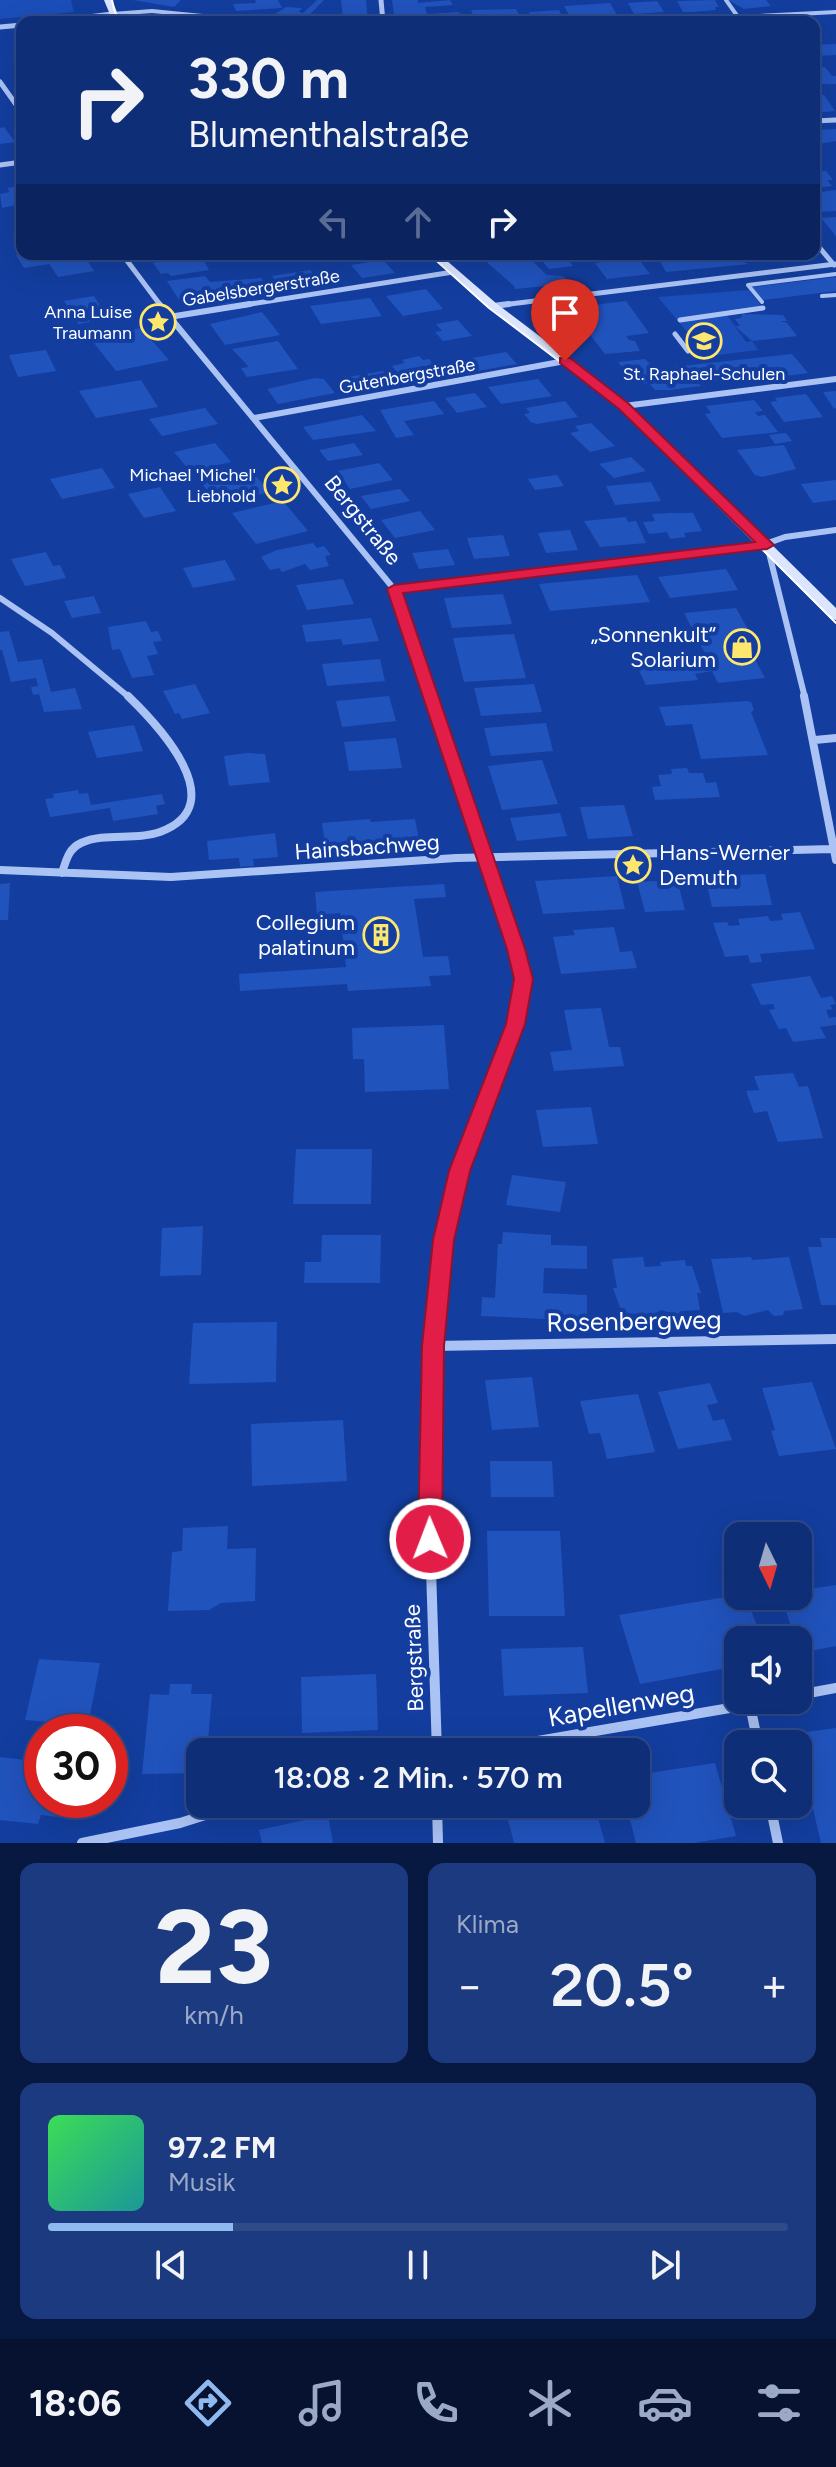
<!DOCTYPE html>
<html lang="de">
<meta charset="utf-8">
<style>
body{margin:0;font-family:Figtree,sans-serif;background:#1c3a7f;color:#f1f3f6;height:100vh;display:flex;flex-direction:column;font-size:30px;white-space:nowrap}
*{box-sizing:border-box;margin:0}
p{font-size:26px;color:#9ba8c6}
.icon{flex:none;width:44px;height:44px;fill:none;stroke:currentColor;stroke-width:2;stroke-linecap:round;stroke-linejoin:round}
.map{position:relative;height:1843px;overflow:hidden}
.details{display:flex;flex-direction:column;gap:20px;padding:20px;background:#081941;flex:1}
.details>*{flex:none}
.guide{position:absolute;left:16px;top:16px;width:804px;height:244px;border-radius:16px;box-shadow:0 8px 32px #0002,0 0 0 2px #2e4a89;background:#0e2e77;color:#f1f3f6;overflow:hidden}
.needle{width:52px;rotate:175deg}
.fabs{position:absolute;left:724px;top:1522px;display:grid;gap:16px}
.fabs a{display:grid;place-items:center;width:88px;height:88px;border-radius:16px;background:#0e2e77;box-shadow:0 8px 32px #0002,0 0 0 2px #2e4a89;font-size:40px}
.speed{position:absolute;left:24px;top:1714px;display:flex;gap:16px;font-size:40px;font-weight:700;text-align:center}
.speed>*{display:grid;place-content:center;width:104px;height:104px;border-radius:50%;background:#0e2e77;box-shadow:0 8px 32px #0002,0 0 0 2px #2e4a89;line-height:1}
.speed .limit{border:12px solid #d22;background:#fff;color:#111}
.pin{position:absolute;display:grid;place-items:center;width:68px;height:68px;color:#fff;margin:-82px -34px;border-radius:50% 50% 50% 0;rotate:-45deg;box-shadow:0 0 8px #0007}
.pin .icon{rotate:45deg}
.me{position:absolute;width:88px;margin:-44px;rotate:359deg;stroke-linejoin:round;filter:drop-shadow(0 0 6px #0008)}
.turn{display:flex;align-items:center;gap:28px;height:168px;padding:0 40px;font-size:36px}
.turn .icon{width:104px;height:104px;stroke-width:2.5}
.turn b{display:block;font-size:56px;line-height:68px}
.lanes{display:flex;align-items:center;height:76px;padding:0 40px;background:#0003;justify-content:center;gap:40px;direction:ltr}
.lanes .off{opacity:.35}
.big{font-size:60px;font-weight:600;line-height:1.1}
.details .widget{flex:1;display:flex;flex-direction:column;justify-content:center;gap:12px;min-width:0;padding:0 28px;border-radius:16px;background:#1c3a7f}
.details .dial{align-items:center;gap:0}
.dial b{font-size:104px;line-height:1}
.song{display:flex;align-items:center;gap:24px}
.cover{width:96px;height:96px;border-radius:12px;background:linear-gradient(135deg,hsl(130 70% 55%),hsl(180 70% 35%))}
.played{height:8px;border-radius:4px;background:linear-gradient(90deg,#90b9f0 25%,#2e4a89 25%)}
.keys{display:flex;justify-content:space-around;direction:ltr}
.heat{display:flex;justify-content:space-between;align-items:center;font-size:44px;direction:ltr}
.details .tiles{flex:1;display:grid;gap:20px;grid-template-columns:1fr 1fr}
.widget:last-child{grid-column:span 2}
.trip{position:absolute;left:186px;top:1738px;width:464px;height:80px;border-radius:16px;background:#0e2e77;box-shadow:0 8px 32px #0002,0 0 0 2px #2e4a89;font-weight:600;line-height:80px;text-align:center}
.menu{display:flex;height:128px;justify-content:space-around;align-items:center;background:#061230;color:#9ba8c6}
.menu .icon{width:56px;height:56px}
.menu .on{color:#90b9f0}
.menu b{font-size:36px;color:#f1f3f6}
.map>svg:first-child{display:block}
</style>
<div class="map">
<svg width="836" height="1843" viewBox="0 0 836 1843">
<rect width="100%" height="100%" fill="#133e9f"/>
<path fill="#1b4eb9" d="M0 0H71L74 12 0 19Z
M749 290 762 307 727 315 746 342 752 341 758 350 717 355 712 348 701 349 658 297Z"/>
<path fill="#2153bd" d="M133 0H181L174 7Z
M255 0H278L282 8 236 11 233 4 256 3Z
M317 0H324L310 14 343 18 341 0H366L368 22 269 18 286 7 302 8 299 12 303 13Z
M392 0H418V3L450 0 453 5 425 7 427 14 459 12 463 22H395Z
M715 0 719 7H715L716 10 692 12H683L677 1Z
M728 0H766L771 6 744 9Z
M657 1 664 12 634 14 628 3Z
M610 3 617 15 571 18 564 6Z
M516 9 521 20 497 22H476L471 10Z
M559 10 563 18 532 20 529 12Z
M836 44V55L814 56V45Z
M825 67 832 76H836V84H822L814 73V68Z
M824 95 835 111 814 113V96Z
M4 127 15 142 0 144V128Z
M836 129V141L818 144 814 141V130Z
M826 171 833 180H827L832 186 814 188V172Z
M22 186V204L2 208 0 194 10 192 7 188Z
M836 190V211L814 212V193Z
M836 217V236L821 218Z
M30 254H83L94 271 58 277 49 264 24 268 16 255Z
M484 254H538L541 257 530 259 547 275 564 276 567 284 515 289 514 286 481 257Z
M678 254H735L742 262 749 264 666 272 657 256Z
M184 256H201L209 270 171 276 168 273 161 274 153 263Z
M638 258 650 274 607 279 595 263Z
M567 259 573 266 549 269 543 262Z
M383 260 395 273 362 278 351 265Z
M310 270 324 286 285 293 272 276Z
M205 276 210 282 261 278 271 292 232 298 235 303 221 305 219 301 208 303 206 299 181 303 167 281Z
M836 277V291L763 300 751 287Z
M426 289 443 309 403 316 386 296Z
M94 296 108 319 78 324 64 301Z
M370 298 382 316 321 324 310 306Z
M626 301 649 333 626 336 629 340 635 341 640 351 605 354 569 308Z
M262 312 280 335 225 345 210 324Z
M742 314 783 315 787 321H780L787 323 797 336 752 341 735 326H740L735 319 741 318Z
M458 320 472 336 443 341 435 332 442 331 436 324Z
M141 328 169 360 116 371 90 338Z
M278 341 298 369 247 377 241 368 249 367 232 349Z
M46 350 56 371 18 377 9 355Z
M506 352 517 364 472 372 461 360Z
M792 354 808 373 779 377 776 373 698 382 701 386 669 390H655L649 383 642 384 636 375 628 374 618 362 645 359 655 369Z
M419 356 423 360 429 359 444 377 407 384 392 366 405 363 402 360Z
M383 371 396 387 361 393 348 377Z
M315 378 324 379 335 393 278 404 267 389Z
M538 379 552 396 501 404 488 387Z
M141 380 158 407 96 418 79 391Z
M836 391V408L834 409 823 392Z
M475 393 487 407 457 413 445 398Z
M806 394 823 417 784 422 770 402 777 401 775 398Z
M754 400 763 411 755 412 758 416 765 415 778 432 722 438 705 414 711 413 706 406Z
M434 401 444 414 404 421 414 435 396 438 380 410Z
M565 401 578 417 537 424 531 422 524 414 530 413 526 408Z
M205 408 218 424 162 436 149 419Z
M362 415 376 431 313 440 303 427Z
M591 423 615 446 590 452 570 433 579 431 575 426Z
M786 433 792 441 775 444 769 435Z
M215 443 231 462 190 471 174 452Z
M354 443 363 455 328 461 319 450Z
M784 445 796 469 762 477 755 475 737 450Z
M631 457 646 471 614 478 599 464Z
M379 463 393 480 350 489 337 471Z
M102 468 115 488 62 499 50 479Z
M252 472 270 492 219 504 202 484Z
M557 475 564 486 535 490 528 479Z
M836 480V500L813 503 801 484Z
M651 482 661 501 615 505 606 486Z
M160 487 176 511 144 518 128 494Z
M400 489 410 501 371 509 361 496Z
M283 501 308 531 256 544 232 513Z
M420 511 435 530 395 538 381 520Z
M671 513H693L702 531 684 533 686 537 670 539 667 532 649 534 643 522 655 521 652 514Z
M626 517 628 522 636 521 646 543 600 547 584 521Z
M570 530 578 550 546 553 538 533Z
M503 535 510 556 474 559 467 538Z
M313 543 317 548 324 546 331 555 325 556 329 566 310 570 305 564 282 572 279 568 270 570 261 557 277 550Z
M448 549 455 565 419 569 412 553Z
M46 552 53 566 60 565 66 578 25 586 11 559Z
M225 560 236 580 193 588 183 568Z
M726 569 738 590 670 598 658 577Z
M637 575 650 602 550 611 539 584Z
M343 579 354 604 307 610 296 585Z
M503 594 512 624 452 628 444 598Z
M94 596 101 613 72 618 64 601Z
M736 608 754 640 745 641 765 678 718 683 712 671 695 674 698 680 646 685 633 658 687 652 688 655 705 653 684 613Z
M371 618 379 641 343 645 341 639 306 642 302 625Z
M146 621 151 632 158 631 162 641 153 642 158 654 147 656 154 675 132 678 120 649 112 650 108 627Z
M9 631 18 662 42 659 51 692 75 688 82 709 44 712 39 694 33 695 31 687 38 686 36 678 11 682 2 650H0V632Z
M514 634 526 678 464 682 453 638Z
M380 659 385 681 327 686 322 664Z
M195 684 210 713 182 719 179 713 175 714 163 691Z
M534 684 542 712 481 716 474 688Z
M389 696 396 721 342 727 336 701Z
M747 701 751 702 754 710 751 712 768 755 701 759 692 724 666 726 659 707Z
M546 723 553 751 491 756 484 728Z
M134 725 143 751 97 758 88 732Z
M396 738 402 768 349 771 344 742Z
M247 753 265 754 270 782 229 786 224 756Z
M542 760 558 804 502 810 488 766Z
M687 768 689 773H703L706 783 716 782 720 797 655 800 652 787 661 786 658 775 672 774 671 769Z
M78 790 79 794 88 793 91 805 162 794 165 804 156 806 158 814 113 821 110 808 50 817 45 799 54 798 53 794Z
M624 805 633 836 588 839 580 807Z
M560 813 567 836 517 841 510 818Z
M370 819 371 822 415 819 419 840 325 844 322 823Z
M275 833 278 857 253 859 254 866 240 867 239 858 209 860 207 841Z
M765 874 772 905 712 907 705 876Z
M617 876 625 909 543 914 535 881Z
M677 880 685 910 645 912 637 882Z
M10 883 8 920H0V884Z
M444 884 446 897 414 899 423 957 448 956 451 975 429 976 431 986 348 991 347 984 240 991 239 974 346 967 340 913 317 915 315 892Z
M800 912 815 949 760 954 762 962 750 963 748 955 725 957 713 923 727 922 729 926 740 925 738 919 768 916 770 921 783 920 781 914Z
M614 927 620 952 632 951 637 968 561 974 553 937 575 935 573 930Z
M810 976 821 998 832 996 836 1004 830 1005 833 1009 826 1010 829 1018 836 1017V1025L820 1027 826 1038 793 1042 786 1028 779 1029 769 1010 775 1009 773 1004 761 1005 751 984Z
M601 1008 609 1047H620L624 1066 554 1071 550 1052 572 1050 564 1010Z
M444 1025 449 1089 365 1092 364 1059H353L352 1028Z
M793 1073 799 1087 808 1086 823 1138 778 1142 767 1111 754 1113 746 1091 759 1090 754 1076Z
M591 1107 598 1144 543 1147 536 1110Z
M296 1149H372L371 1204H293Z
M512 1175 566 1182 560 1212 506 1205Z
M203 1226 201 1275 160 1276 162 1228Z
M503 1232 551 1235V1245L587 1246V1269L544 1268 543 1293 587 1295V1321L481 1316 482 1297 495 1298 498 1244H502Z
M322 1235H381L380 1283H304L305 1262H321Z
M820 1238H836V1305H821L808 1247H822Z
M643 1257 645 1267 661 1266 660 1262 685 1260 686 1266H692L701 1293H697L700 1310 681 1311 678 1315 661 1310 652 1315 622 1313 613 1288H617L612 1259Z
M751 1257 752 1260 789 1257 803 1309 784 1311 783 1315 774 1316 768 1310 744 1316 737 1312 723 1313 711 1259Z
M277 1322 276 1382 189 1384 193 1323Z
M532 1377 539 1427 492 1430 485 1380Z
M812 1382 836 1449 779 1456 771 1431 775 1430 762 1388Z
M710 1383 718 1403 707 1405 713 1421 724 1419 732 1440 678 1449 658 1392Z
M638 1394 655 1452 607 1459 600 1433 589 1434 580 1401Z
M343 1420 347 1481 252 1486 251 1424Z
M490 1461H552L554 1497H491Z
M228 1526 227 1549 256 1548 255 1601 221 1603 209 1610 168 1611 172 1552 182 1551 183 1528Z
M487 1531H560L565 1616H489Z
M836 1585V1646L800 1653 781 1596H798V1591Z
M738 1595 746 1596 762 1640H738V1666L640 1684 619 1615Z
M583 1647 588 1693 504 1696 501 1649Z
M39 1659 100 1663 88 1725 25 1720Z
M376 1674 378 1730 302 1733 301 1677Z
M170 1684H192L191 1694H212L207 1752H200V1773L142 1774 150 1694 169 1695Z
M836 1728V1843H821L798 1744 792 1734Z
M0 1757 42 1762V1800H80L75 1819 41 1815 38 1824 0 1820Z
M715 1763 736 1836 694 1843H636L626 1804H636V1775Z
M504 1804H594L605 1843H514Z
M328 1815 333 1843H262L259 1830Z"/>
<g fill="none" stroke-linecap="round" stroke-linejoin="round">
<path stroke="#abc3f4" stroke-width="4" d="M726 0 738 17
M822 296 836 295
M762 302 748 285 836 274"/>
<path stroke="#abc3f4" stroke-width="5" d="M680 320 763 308
M675 334 688 351"/>
<path stroke="#abc3f4" stroke-width="5" d="M381 0 383 22
M49 22 112 14
M0 27 22 25
M0 82 22 113
M814 121 836 120
M0 165 22 162
M814 241 834 265
M122 254 161 306
M238 306 453 272
M493 306 836 264"/>
<path stroke="#abc3f4" stroke-width="6" d="M159 304 394 589 431 698
M493 306 509 304
M169 317 250 304
M624 406 836 379
M254 418 565 361
M768 549 805 698
M394 589 760 546 785 537 836 530
M0 598 52 633 130 698"/>
<path stroke="#abc3f4" stroke-width="8" d="M430 696 516 949C534 1029 472 1121 453 1200
M804 696 836 860
M815 740 836 738
M0 870 171 877 456 858 833 849
M62 873C66 861 68 849 81 843 105 832 135 841 160 832 234 805 158 725 128 696"/>
<path stroke="#abc3f4" stroke-width="10" d="M433 1346 836 1339
M798 1695 836 1688
M750 1705 758 1744
M437 1752 429 1508 436 1288 453 1198
M473 1752 776 1700
M437 1804 438 1843
M770 1804 778 1843
M82 1843 180 1823 240 1804"/>
<path fill="#abc3f4" fill-rule="evenodd" d="M152 9 264 20 268 22H241L152 13 112 16 108 14 112 12Z
M836 10V14L689 22H641L645 20Z"/>
<path fill="#dbe5fd" fill-rule="evenodd" d="M104 0H112L121 22H113Z
M428 254H439L497 304 628 403 836 608V620L831 619 620 409 489 308Z"/>
<path stroke="#fff" stroke-width="2" d="M112 0 115 13 122 22
M429 254 489 308 620 407 836 623"/>
</g>
<path fill="#e11d48" stroke="#92132f" stroke-width="2" d="M560 358H570L628 403 774 545 767 549 403 593 525 949 533 979 525 1024 470 1171 454 1240 444 1346 442 1539 438 1546 430 1549 421 1546 418 1539 422 1346 433 1240 449 1171 506 1024 514 979 507 949 387 589 394 585 755 542 619 409 560 363Z"/>
<defs>
<symbol id="sight-ring" viewBox="-11 -11 22 22"><circle r="9.5" fill="#133e9f" stroke="#ffe76e" stroke-width="1.5"/><path d="M0-6L1.8-2.2L6-1.7L2.9 1.2L3.7 5.4L0 3.3L-3.7 5.4L-2.9 1.2L-6-1.7L-1.8-2.2Z" fill="#ffe76e"/></symbol>
<symbol id="school-ring" viewBox="-11 -11 22 22"><circle r="9.5" fill="#133e9f" stroke="#ffe76e" stroke-width="1.5"/><path d="M0-5L7-2L0 1L-7-2ZM-4 1L0 2.5L4 1V4Q0 6-4 4Z" fill="#ffe76e"/></symbol>
<symbol id="shop-ring" viewBox="-11 -11 22 22"><circle r="9.5" fill="#133e9f" stroke="#ffe76e" stroke-width="1.5"/><path d="M-5-2.5h2.3a2.7 3.5 0 0 1 5.4 0H5L5.5 6h-11ZM-1.5-2.5h3a1.5 2.3 0 0 0-3 0Z" fill="#ffe76e"/></symbol>
<symbol id="building-ring" viewBox="-11 -11 22 22"><circle r="9.5" fill="#133e9f" stroke="#ffe76e" stroke-width="1.5"/><path d="M-4-6H4V6H1V3H-1V6H-4ZM-2.5-4.3h1.7v1.8h-1.7ZM.8-4.3h1.7v1.8H.8ZM-2.5-1h1.7V.8h-1.7ZM.8-1h1.7V.8H.8Z" fill="#ffe76e"/></symbol>
</defs>
<g fill-rule="evenodd">
<use href="#sight-ring" x="138" y="302" width="40" height="40"/>
<use href="#school-ring" x="684" y="321" width="40" height="40"/>
<use href="#sight-ring" x="262" y="465" width="40" height="40"/>
<use href="#shop-ring" x="722" y="627" width="40" height="40"/>
<use href="#sight-ring" x="613" y="845" width="40" height="40"/>
<use href="#building-ring" x="361" y="915" width="40" height="40"/>
</g>
<g text-anchor="middle" dominant-baseline="central" stroke-width="8" stroke-linejoin="round" paint-order="stroke">
<g font-size="18" fill="#fff" stroke="#133e9f">
<text transform="translate(261 288) rotate(-9)">Gabelsbergerstraße</text>
<text transform="translate(407 376) rotate(-10)">Gutenbergstraße</text>
</g>
<g font-size="18" fill="#fff" stroke="#133e9f" text-anchor="end">
<text x="132" y="312">Anna Luise<tspan x="132" dy="21">Traumann</tspan></text>
<text x="704" y="374" text-anchor="middle">St. Raphael-Schulen</text>
<text x="256" y="475">Michael 'Michel'<tspan x="256" dy="21">Liebhold</tspan></text>
</g>
<g font-size="22" fill="#fff" stroke="#133e9f">
<text transform="translate(363 520) rotate(51)">Bergstraße</text>
<text transform="translate(367 847) rotate(-4)">Hainsbachweg</text>
<text transform="translate(414 1658) rotate(-92)">Bergstraße</text>
</g>
<g font-size="22" fill="#fff" stroke="#133e9f" text-anchor="end">
<text x="716" y="634">„Sonnenkult“<tspan x="716" dy="25">Solarium</tspan></text>
<text x="659" y="852" text-anchor="start">Hans-Werner<tspan x="659" dy="25">Demuth</tspan></text>
<text x="355" y="922">Collegium<tspan x="355" dy="25">palatinum</tspan></text>
</g>
<g font-size="26" fill="#fff" stroke="#133e9f">
<text transform="translate(634 1321) rotate(-1)">Rosenbergweg</text>
<text transform="translate(621 1705) rotate(-10)">Kapellenweg</text>
</g>
</g>
</svg>
<div class="fabs">
<a><svg class="needle" viewBox="-14 -14 28 28"><path d="M0-13l5 13h-10z" fill="#e53935"/><path d="M0 13l5-13h-10z" fill="#9ba8c6"/></svg></a>
<a><svg class="icon" aria-label="sound" viewBox="0 0 24 24"><path d="M4 9h4l5-4v14l-5-4H4zM17 9q2 3 0 6"/></svg></a>
<a><svg class="icon" aria-label="search" viewBox="0 0 24 24"><circle cx="10" cy="10" r="6"/><path d="M15 15l6 6"/></svg></a>
</div>
<div class="speed"><div class="limit">30</div></div>
<div class="pin" style="left:565px;top:361px;background:#d93025"><svg class="icon" aria-label="arrive" viewBox="0 0 24 24"><path d="M6 21V4h12l-3 4 3 4H6"/></svg></div>
<svg class="me" style="left:430px;top:1539px" viewBox="-20 -20 40 40"><circle r="17" fill="#e11d48" stroke="#fff" stroke-width="3"/><path d="M0-11L8 9 0 5-8 9z" fill="#fff"/></svg>
<div class="trip">18:08 · 2 Min. · 570 m</div>
<div class="guide">
<div class="turn"><svg class="icon" aria-label="right" viewBox="0 0 24 24"><path d="M7 20v-9h11M14 6l5 5-5 5"/></svg><div><b>330 m</b>Blumenthalstraße</div></div>
<div class="lanes"><svg class="icon off" aria-label="left" viewBox="0 0 24 24"><path d="M17 20v-9H6M10 6l-5 5 5 5"/></svg><svg class="icon off" aria-label="ahead" viewBox="0 0 24 24"><path d="M12 20V5M6 11l6-6 6 6"/></svg><svg class="icon" aria-label="right" viewBox="0 0 24 24"><path d="M7 20v-9h11M14 6l5 5-5 5"/></svg></div>
</div>
</div>
<section class="details">
<div class="tiles">
<div class="widget dial"><b>23</b><p>km/h</p></div>
<div class="widget"><p>Klima</p>
<div class="heat"><a>−</a><b class="big">20.5°</b><a>+</a></div>
</div>
<div class="widget">
<div class="song"><i class="cover"></i><div><b>97.2 FM</b><p>Musik</p></div></div>
<div class="played"></div>
<div class="keys"><svg class="icon" aria-label="previous" viewBox="0 0 24 24"><path d="M18 5L8 12l10 7zM5 5v14"/></svg><svg class="icon" aria-label="pause" viewBox="0 0 24 24"><path d="M8 5v14M16 5v14"/></svg><svg class="icon" aria-label="next" viewBox="0 0 24 24"><path d="M6 5l10 7-10 7zM19 5v14"/></svg></div>
</div>
</div>
</section>
<nav class="menu">
<b>18:06</b>
<svg class="icon on" aria-label="directions" viewBox="0 0 24 24"><path d="M12 3l9 9-9 9-9-9zM9 14v-3h6M13 9l2 2-2 2"/></svg>
<svg class="icon" aria-label="music" viewBox="0 0 24 24"><path d="M9 18V5l10-2v13"/><circle cx="6" cy="18" r="3"/><circle cx="16" cy="16" r="3"/></svg>
<svg class="icon" aria-label="phone" viewBox="0 0 24 24"><path d="M5 4h4l2 5-3 2q2 4 5 5l2-3 5 2v4C11 20 4 13 5 4z"/></svg>
<svg class="icon" aria-label="climate" viewBox="0 0 24 24"><path d="M12 3v18M4 7l16 10M4 17L20 7"/></svg>
<svg class="icon" aria-label="car" viewBox="0 0 24 24"><path d="M5 17H2v-5l4-1 3-4h7l3 4 3 1v5h-3M9 17h6M6 11h13"/><circle cx="7" cy="17" r="2"/><circle cx="17" cy="17" r="2"/></svg>
<svg class="icon" aria-label="filters" viewBox="0 0 24 24"><path d="M4 7h16M4 17h16"/><circle cx="9" cy="7" r="2"/><circle cx="15" cy="17" r="2"/></svg>
</nav>
